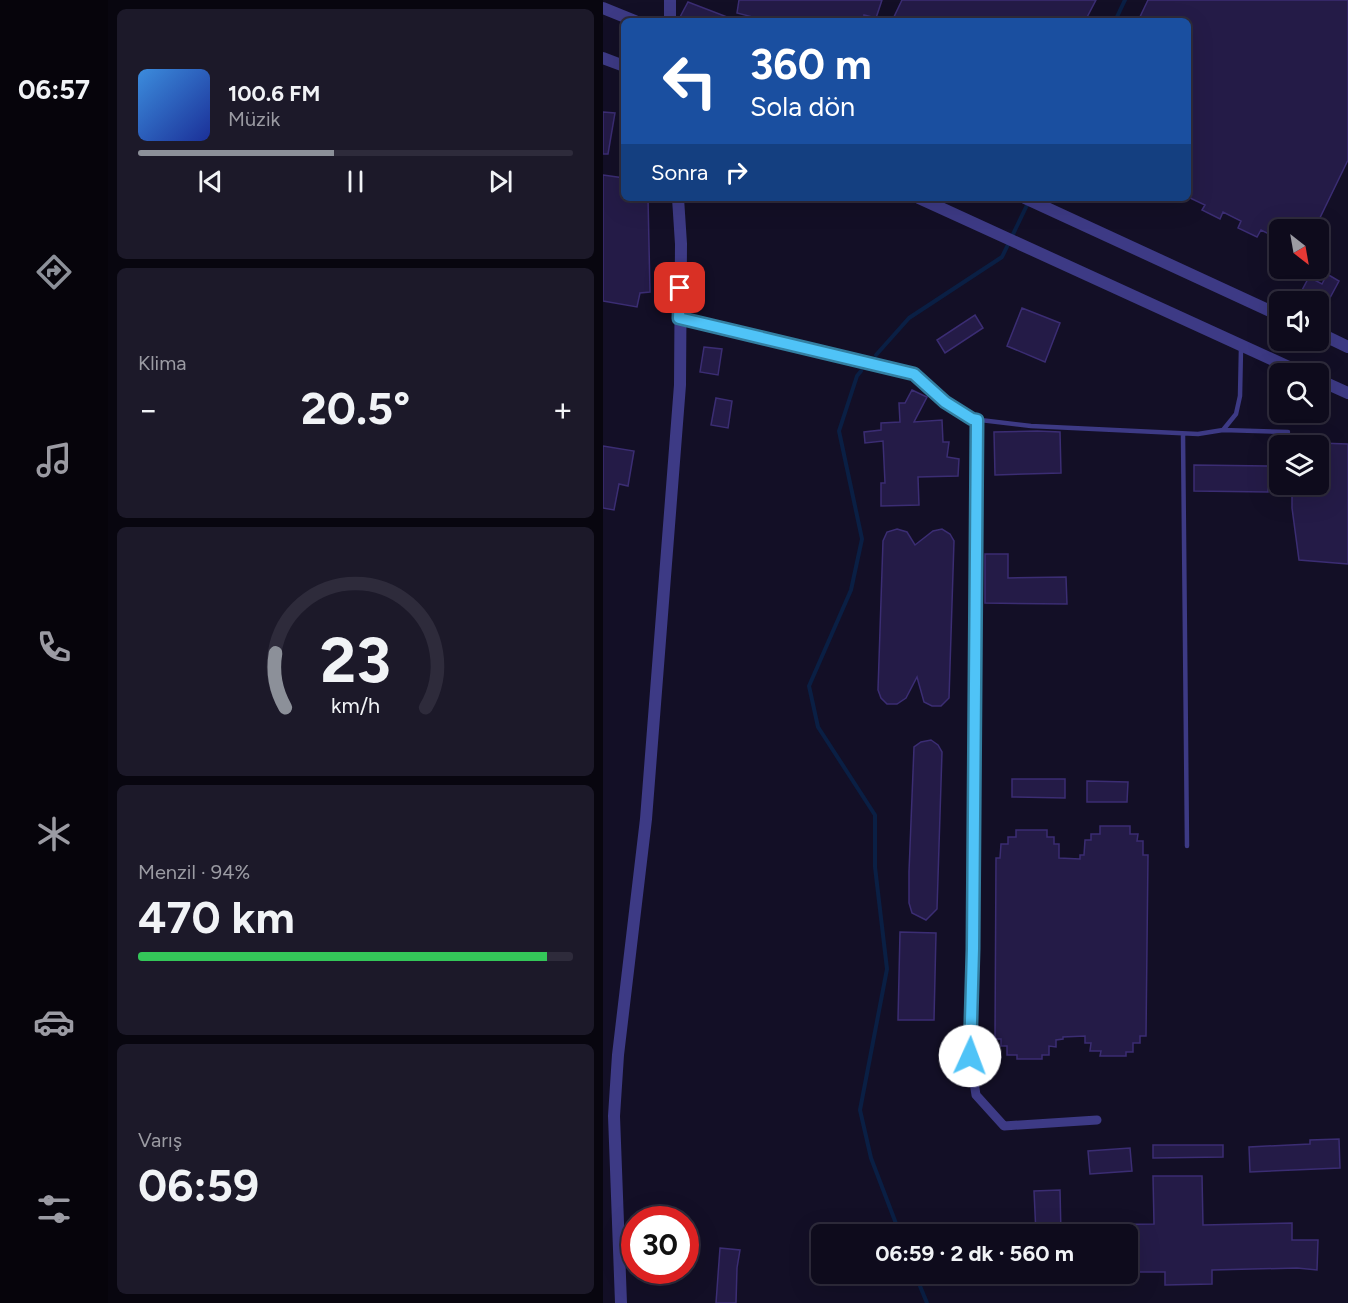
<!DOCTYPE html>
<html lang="tr">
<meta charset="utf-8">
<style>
body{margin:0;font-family:Figtree,sans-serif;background:#1c1929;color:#f1f3f6;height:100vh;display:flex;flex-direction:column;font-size:22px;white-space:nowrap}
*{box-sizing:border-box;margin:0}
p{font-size:20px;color:#9b9ba3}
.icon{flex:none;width:33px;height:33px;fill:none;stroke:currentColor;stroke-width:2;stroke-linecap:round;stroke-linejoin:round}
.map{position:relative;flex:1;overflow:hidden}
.panel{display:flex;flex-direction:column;gap:9px;padding:9px;background:#08060f;width:495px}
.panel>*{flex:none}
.guide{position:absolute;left:18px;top:18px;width:570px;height:183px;border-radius:9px;box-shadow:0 6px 24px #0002,0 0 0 2px #2e2b3b;background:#1a4fa0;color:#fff;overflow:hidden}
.needle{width:39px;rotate:149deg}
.fabs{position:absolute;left:666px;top:219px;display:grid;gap:12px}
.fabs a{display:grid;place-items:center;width:60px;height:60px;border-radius:9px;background:#0e0b1c;box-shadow:0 6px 24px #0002,0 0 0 2px #2e2b3b;font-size:30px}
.speed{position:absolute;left:18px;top:1206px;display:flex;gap:12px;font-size:30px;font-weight:700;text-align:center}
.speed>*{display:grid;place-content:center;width:78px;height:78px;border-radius:50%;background:#0e0b1c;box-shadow:0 6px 24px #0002,0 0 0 2px #2e2b3b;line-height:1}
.speed .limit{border:9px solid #d22;background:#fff;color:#111}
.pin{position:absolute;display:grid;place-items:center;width:51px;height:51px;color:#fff;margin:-26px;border-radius:12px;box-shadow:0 3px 9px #0006}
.me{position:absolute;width:66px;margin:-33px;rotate:2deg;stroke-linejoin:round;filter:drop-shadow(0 0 4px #0008)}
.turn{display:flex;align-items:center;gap:21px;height:126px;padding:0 30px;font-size:27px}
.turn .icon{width:78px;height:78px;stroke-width:2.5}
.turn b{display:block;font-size:42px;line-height:51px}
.then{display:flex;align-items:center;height:57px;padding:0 30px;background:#0003;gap:12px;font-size:22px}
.big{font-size:45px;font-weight:700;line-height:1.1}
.panel .widget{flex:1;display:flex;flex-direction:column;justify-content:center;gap:9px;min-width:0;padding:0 21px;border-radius:9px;background:#1c1929}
.panel .dial{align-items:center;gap:0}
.dial svg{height:156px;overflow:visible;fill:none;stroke:#2e2b3b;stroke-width:7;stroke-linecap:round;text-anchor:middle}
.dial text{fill:#f1f3f6;stroke:none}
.song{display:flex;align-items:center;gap:18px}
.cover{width:72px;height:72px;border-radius:9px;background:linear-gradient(135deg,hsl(210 70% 55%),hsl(230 70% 35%))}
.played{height:6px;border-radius:3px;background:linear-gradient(90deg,#8c9099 45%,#2e2b3b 45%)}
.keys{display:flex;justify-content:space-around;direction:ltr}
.heat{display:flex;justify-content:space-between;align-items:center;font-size:33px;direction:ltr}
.charge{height:9px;border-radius:4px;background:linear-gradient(90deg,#34c759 94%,#2e2b3b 0)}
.trip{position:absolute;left:208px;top:1224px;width:327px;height:60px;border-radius:9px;background:#0e0b1c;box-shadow:0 6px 24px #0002,0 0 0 2px #2e2b3b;font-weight:700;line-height:60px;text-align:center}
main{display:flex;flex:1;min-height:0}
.tab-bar{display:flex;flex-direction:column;width:108px;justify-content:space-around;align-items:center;background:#06040b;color:#9b9ba3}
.tab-bar .icon{width:42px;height:42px}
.tab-bar .current{color:#8c9099}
.tab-bar b{font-size:27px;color:#f1f3f6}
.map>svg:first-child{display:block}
</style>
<main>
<nav class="tab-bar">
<b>06:57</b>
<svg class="icon current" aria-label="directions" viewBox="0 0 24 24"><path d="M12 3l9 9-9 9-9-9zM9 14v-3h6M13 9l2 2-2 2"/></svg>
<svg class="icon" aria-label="music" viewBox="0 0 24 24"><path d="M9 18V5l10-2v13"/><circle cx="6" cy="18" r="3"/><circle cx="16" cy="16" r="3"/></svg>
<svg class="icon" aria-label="phone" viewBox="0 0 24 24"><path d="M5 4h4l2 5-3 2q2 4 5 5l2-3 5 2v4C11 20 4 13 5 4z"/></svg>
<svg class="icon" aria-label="climate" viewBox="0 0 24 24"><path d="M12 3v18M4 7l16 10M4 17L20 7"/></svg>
<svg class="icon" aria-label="car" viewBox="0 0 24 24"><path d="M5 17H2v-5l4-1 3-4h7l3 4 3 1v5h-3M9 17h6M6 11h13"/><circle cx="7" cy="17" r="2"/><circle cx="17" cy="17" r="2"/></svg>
<svg class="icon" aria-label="filters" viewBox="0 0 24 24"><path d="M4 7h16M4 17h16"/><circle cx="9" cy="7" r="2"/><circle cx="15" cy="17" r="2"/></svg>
</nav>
<section class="panel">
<div class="widget">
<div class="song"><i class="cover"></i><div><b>100.6 FM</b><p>Müzik</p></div></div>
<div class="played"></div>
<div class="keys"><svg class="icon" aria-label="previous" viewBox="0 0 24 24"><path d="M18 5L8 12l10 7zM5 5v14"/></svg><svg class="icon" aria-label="pause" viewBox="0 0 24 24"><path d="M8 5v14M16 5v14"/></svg><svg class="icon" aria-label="next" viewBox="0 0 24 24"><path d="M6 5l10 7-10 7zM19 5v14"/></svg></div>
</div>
<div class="widget"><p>Klima</p>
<div class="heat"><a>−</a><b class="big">20.5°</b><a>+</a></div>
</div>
<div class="widget dial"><svg viewBox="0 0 100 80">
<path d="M14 69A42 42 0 1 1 86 69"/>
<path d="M14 69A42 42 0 0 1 9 41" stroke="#8c9099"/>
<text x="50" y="56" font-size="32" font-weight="700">23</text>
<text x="50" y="72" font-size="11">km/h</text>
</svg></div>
<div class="widget"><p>Menzil · 94%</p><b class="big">470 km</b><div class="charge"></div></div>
<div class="widget"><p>Varış</p><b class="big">06:59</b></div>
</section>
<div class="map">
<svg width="745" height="1303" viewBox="0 0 745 1303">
<rect width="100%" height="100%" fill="#130f26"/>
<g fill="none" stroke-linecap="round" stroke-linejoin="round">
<path stroke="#0a1f44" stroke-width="4" d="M512 21 522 0
M273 355 306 318 399 257 426 201
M258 371 254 376 236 431 259 539 248 590 206 686 215 727 272 815V867L284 969 257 1110 268 1158 297 1234
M312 1274 324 1303"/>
</g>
<path fill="#241b47" stroke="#3b2d73" stroke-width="1.5" d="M136 0H279L273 18 261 15 260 21H165L134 13Z
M299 0H493L482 21H289Z
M545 0H745V160L711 230H676V239L658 230 654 237 635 228 638 221 620 212 617 219 599 210 602 205 585 197V21H535Z
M85 2 132 20V21H81L77 17Z
M0 112 12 113 5 154H0Z
M0 175 21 178V198H45L47 292 37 293 34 307 0 301Z
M724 274 736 281 722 307 716 304V302H711L697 294 706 277 719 284Z
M419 308 457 323 442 362 404 346Z
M372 315 380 328 342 353 334 340Z
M101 347 119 349 115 375 97 372Z
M309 390 324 397 311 422 339 420 340 442H346L344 457 356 459 355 476 315 477 316 505 278 506V483H282L280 441 262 443 261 432 278 430V423L297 422 296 403H302Z
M113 398 129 401 125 428 108 425Z
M434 431 457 432 458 473 392 475 391 432Z
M716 443 745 444V564L696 560 689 508V484H716Z
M0 446 31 451 25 486 16 484 11 510 0 508Z
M591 465 665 466V492L591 491Z
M294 529 304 532 312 545 330 531 339 529 347 534 351 541 346 698 338 706H329L321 702 314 677 303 698 294 704H284L278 698 275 690 280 541 284 532Z
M382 554H405V578L463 577 464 604 382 603Z
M328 740 335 745 339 752 334 909 323 920 309 913 306 903V872L311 747 318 742Z
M409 779H462V798L409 797Z
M484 781 525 782 524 802H484Z
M497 826H527V834H535L534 841H540V855H545L543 1036H537V1043H530V1052H523V1056H497L498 1051H487L488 1043H482V1036L460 1037V1039L453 1040V1047L446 1046V1055H439V1059H414V1055H404V1046H398V1039H392L393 858H397L398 844H405V837H413V830H444V837H451V844H456V858L477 859V855H481L482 840H488V834H497Z
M297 932 333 933 331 1020H295Z
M736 1139 737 1168 647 1172 646 1147 707 1144V1140Z
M550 1145H620V1157L550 1158Z
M527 1148 529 1171 487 1174 485 1151Z
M550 1176H599L600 1225 689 1223V1240H715L714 1270 694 1268 609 1270V1284L562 1285V1272H525V1234H482V1225L551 1224Z
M457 1190 458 1234H433L431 1191Z
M117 1248 137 1250 134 1268 133 1303H113Z"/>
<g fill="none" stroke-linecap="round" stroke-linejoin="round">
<path stroke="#3d3a85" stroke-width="4.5" d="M79 319 311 374 342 402 369 419 428 426 595 434 620 430 633 414 637 396 638 348
M620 430 685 432
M580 434 584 846"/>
<path stroke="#3d3a85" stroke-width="9" d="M374 420 369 972 367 1056 373 1095 401 1126 494 1120"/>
<path stroke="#3d3a85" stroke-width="12" d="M67 0V21
M0 8 32 21
M0 58 21 66
M316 198 701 374
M422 198 676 315
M716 333 745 347
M716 380 745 393
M18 1303 11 1116 15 1055 43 819 77 385 78 244 75 198"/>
</g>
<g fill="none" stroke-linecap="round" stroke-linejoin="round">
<defs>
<path id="route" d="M77 288 76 318 311 374 342 402 369 419 374 420 370 949 367 1056"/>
</defs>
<use href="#route" stroke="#337fa1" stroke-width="15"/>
<use href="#route" stroke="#4fc3f7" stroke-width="10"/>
</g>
</svg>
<div class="fabs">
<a><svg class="needle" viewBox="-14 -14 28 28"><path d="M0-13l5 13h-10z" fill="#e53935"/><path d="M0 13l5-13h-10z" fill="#9b9ba3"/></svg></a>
<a><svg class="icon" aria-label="sound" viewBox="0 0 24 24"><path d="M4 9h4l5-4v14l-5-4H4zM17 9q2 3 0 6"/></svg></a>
<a><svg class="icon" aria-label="search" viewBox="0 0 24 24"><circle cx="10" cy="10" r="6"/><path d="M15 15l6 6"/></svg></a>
<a><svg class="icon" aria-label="layers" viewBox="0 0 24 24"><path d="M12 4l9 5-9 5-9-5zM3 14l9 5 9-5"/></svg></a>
</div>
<div class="speed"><div class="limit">30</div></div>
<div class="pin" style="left:77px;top:288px;background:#d93025"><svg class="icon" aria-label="arrive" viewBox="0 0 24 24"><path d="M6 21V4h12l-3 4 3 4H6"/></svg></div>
<svg class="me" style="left:367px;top:1056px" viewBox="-20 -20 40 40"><circle r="19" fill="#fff"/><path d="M0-13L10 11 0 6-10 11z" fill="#4fc3f7"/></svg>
<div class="trip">06:59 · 2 dk · 560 m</div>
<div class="guide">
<div class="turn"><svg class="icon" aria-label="left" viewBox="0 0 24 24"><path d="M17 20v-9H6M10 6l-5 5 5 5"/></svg><div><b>360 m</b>Sola dön</div></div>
<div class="then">Sonra<svg class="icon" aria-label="right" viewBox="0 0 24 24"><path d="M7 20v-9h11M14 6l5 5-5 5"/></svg></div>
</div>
</div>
</main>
